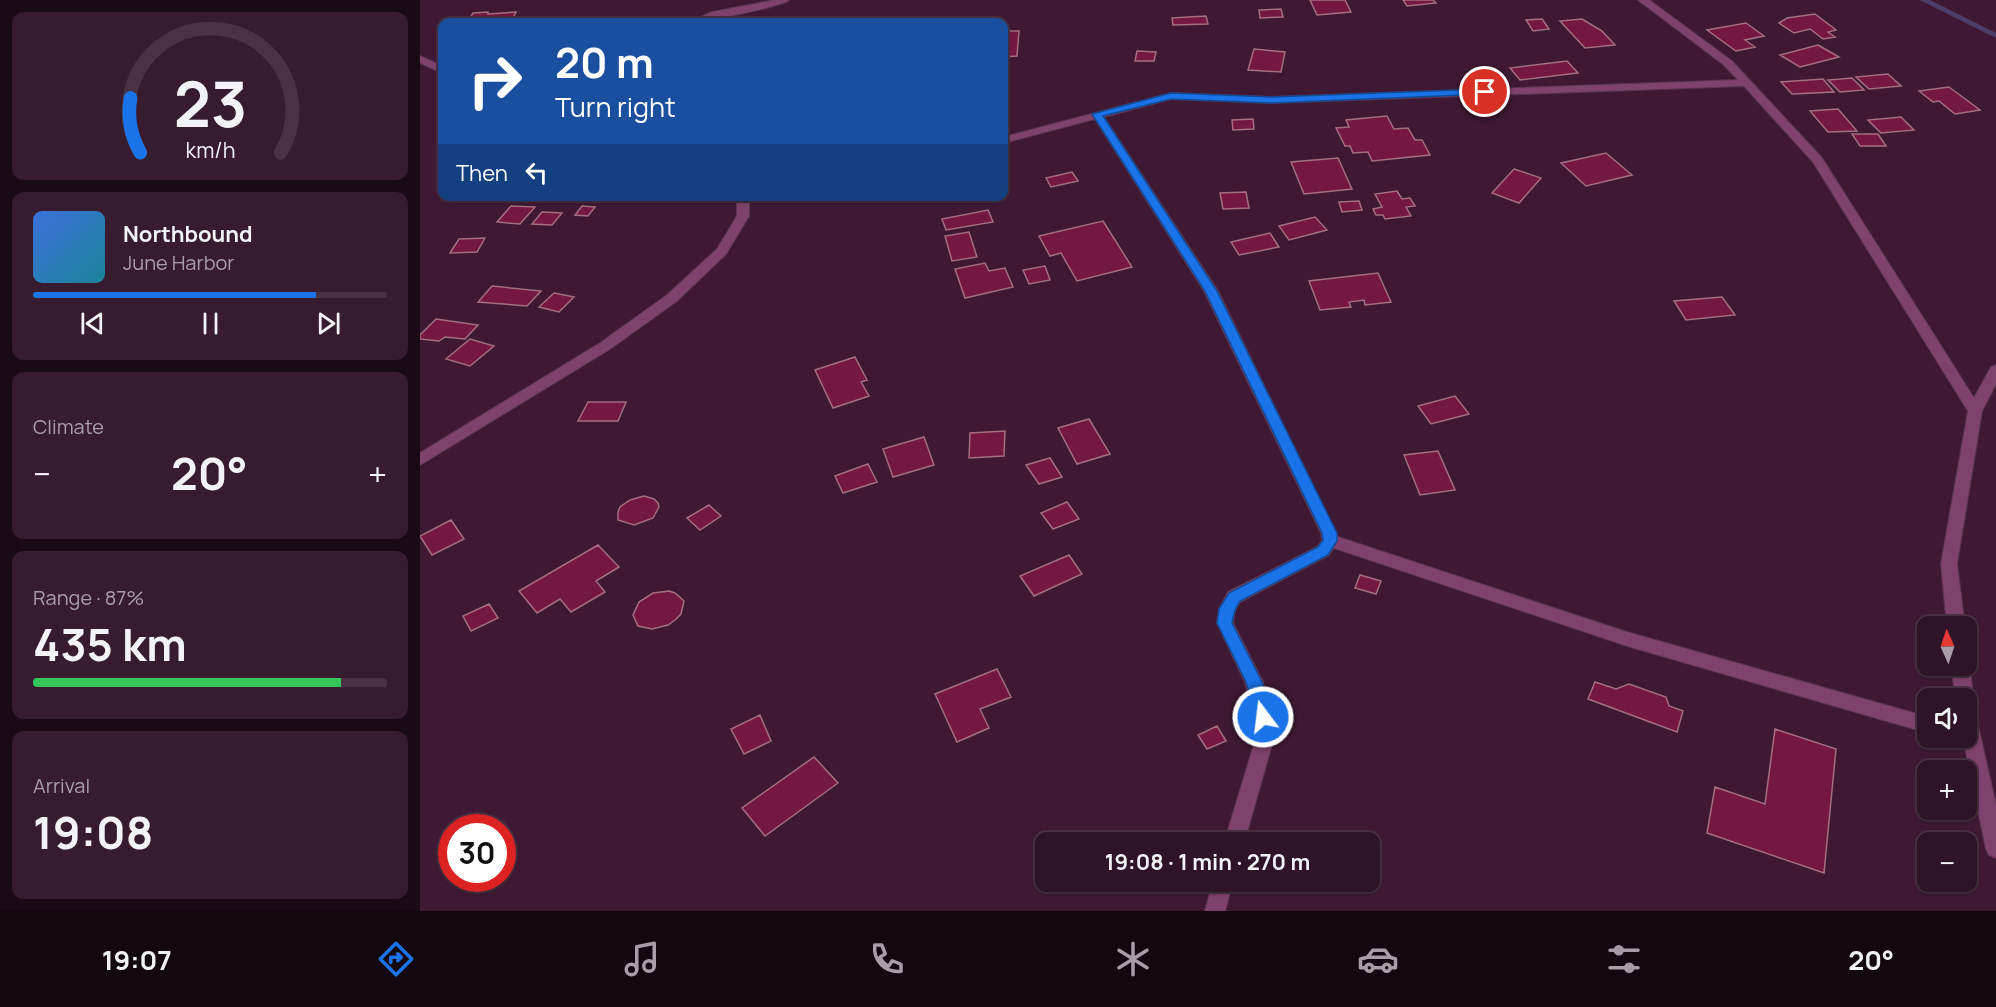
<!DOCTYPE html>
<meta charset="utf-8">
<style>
body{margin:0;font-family:Manrope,sans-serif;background:#371c2f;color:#f1f3f6;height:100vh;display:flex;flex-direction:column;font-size:22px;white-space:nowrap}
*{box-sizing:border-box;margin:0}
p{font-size:20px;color:#a79ea7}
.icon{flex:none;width:33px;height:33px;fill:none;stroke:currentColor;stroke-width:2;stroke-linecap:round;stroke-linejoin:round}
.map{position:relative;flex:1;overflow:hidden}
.details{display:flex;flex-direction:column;gap:12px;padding:12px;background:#1a0a15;width:420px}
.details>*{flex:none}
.banner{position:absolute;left:18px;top:18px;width:570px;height:183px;border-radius:12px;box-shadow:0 2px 4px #0004,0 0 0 2px #4a3244;background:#1a4fa0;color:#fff;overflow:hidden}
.needle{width:39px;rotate:357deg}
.controls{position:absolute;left:1497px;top:616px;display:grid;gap:12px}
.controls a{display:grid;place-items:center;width:60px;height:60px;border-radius:12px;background:#2f1327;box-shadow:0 2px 4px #0004,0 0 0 2px #4a3244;font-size:30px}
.speed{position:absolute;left:18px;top:814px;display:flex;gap:12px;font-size:30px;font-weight:700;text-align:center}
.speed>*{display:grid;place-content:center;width:78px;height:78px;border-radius:50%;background:#2f1327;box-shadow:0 2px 4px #0004,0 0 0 2px #4a3244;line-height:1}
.speed .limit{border:9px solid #d22;background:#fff;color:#111}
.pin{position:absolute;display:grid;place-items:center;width:51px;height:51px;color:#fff;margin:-26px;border:3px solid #fff;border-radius:50%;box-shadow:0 2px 6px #0007}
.me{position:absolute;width:66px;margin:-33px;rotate:345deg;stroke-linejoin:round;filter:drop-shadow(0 0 4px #0008)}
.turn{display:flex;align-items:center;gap:21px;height:126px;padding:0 18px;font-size:27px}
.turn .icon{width:78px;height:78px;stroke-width:2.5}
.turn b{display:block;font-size:42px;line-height:51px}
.then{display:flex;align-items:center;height:57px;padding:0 18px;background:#0003;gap:12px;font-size:22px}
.big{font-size:45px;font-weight:700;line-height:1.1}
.details .card{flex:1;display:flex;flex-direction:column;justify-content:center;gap:9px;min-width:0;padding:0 21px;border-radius:12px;background:#371c2f}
.details .dial{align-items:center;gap:0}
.dial svg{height:156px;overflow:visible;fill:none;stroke:#4a3244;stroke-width:7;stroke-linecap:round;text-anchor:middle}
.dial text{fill:#f1f3f6;stroke:none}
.song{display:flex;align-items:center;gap:18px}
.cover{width:72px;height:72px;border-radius:9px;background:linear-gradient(135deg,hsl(220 70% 55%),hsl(190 70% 35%))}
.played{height:6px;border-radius:3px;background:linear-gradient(90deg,#1a73e8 80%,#4a3244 80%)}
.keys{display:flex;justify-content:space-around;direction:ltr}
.heat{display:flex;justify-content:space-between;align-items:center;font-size:33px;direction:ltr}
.charge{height:9px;border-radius:4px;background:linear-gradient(90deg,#34c759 87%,#4a3244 0)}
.trip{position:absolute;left:615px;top:832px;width:345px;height:60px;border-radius:12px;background:#2f1327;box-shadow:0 2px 4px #0004,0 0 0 2px #4a3244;font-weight:700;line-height:60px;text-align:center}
.tab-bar{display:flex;height:96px;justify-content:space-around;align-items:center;background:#130810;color:#a79ea7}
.tab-bar .icon{width:42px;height:42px}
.tab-bar .active{color:#1a73e8}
.tab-bar b{font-size:27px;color:#f1f3f6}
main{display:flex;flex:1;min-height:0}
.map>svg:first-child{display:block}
</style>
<main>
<section class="details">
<div class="card dial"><svg viewBox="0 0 100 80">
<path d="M14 69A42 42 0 1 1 86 69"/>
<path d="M14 69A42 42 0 0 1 9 41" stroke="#1a73e8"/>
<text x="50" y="56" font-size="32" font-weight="700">23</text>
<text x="50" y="72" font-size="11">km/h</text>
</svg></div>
<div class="card">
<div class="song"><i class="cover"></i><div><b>Northbound</b><p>June Harbor</p></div></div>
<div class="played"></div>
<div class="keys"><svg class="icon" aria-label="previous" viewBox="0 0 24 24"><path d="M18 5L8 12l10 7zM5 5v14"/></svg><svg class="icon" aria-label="pause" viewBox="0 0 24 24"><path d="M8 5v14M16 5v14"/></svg><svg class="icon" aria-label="next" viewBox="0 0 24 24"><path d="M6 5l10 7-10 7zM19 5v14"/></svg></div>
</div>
<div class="card"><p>Climate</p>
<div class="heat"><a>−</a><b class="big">20°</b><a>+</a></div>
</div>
<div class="card"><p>Range · 87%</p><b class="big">435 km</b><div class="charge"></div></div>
<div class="card"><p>Arrival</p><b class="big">19:08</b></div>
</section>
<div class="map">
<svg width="1576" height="911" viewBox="0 0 1576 911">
<rect width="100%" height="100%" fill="#3f1934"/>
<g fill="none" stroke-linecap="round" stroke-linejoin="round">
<path fill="#4c3d69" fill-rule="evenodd" d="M1500 0H1510L1576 33V38Z"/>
</g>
<path fill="#751841" stroke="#a36e7e" stroke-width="1.5" d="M890 0H925L931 12 897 15Z
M983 0H1013L1016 3 987 6Z
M861 9 863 17 840 18 839 10Z
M68 12V14L96 12 93 18 49 20 53 13Z
M1395 14 1416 30 1408 32 1415 37 1403 39 1390 29 1374 33 1359 23 1367 18Z
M786 16 788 24 753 25 752 18Z
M1122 19 1129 29 1113 31 1106 20Z
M1162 19 1182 31 1195 45 1165 48 1140 21Z
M1326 23 1344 36 1325 40 1335 47 1316 51 1287 30Z
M584 31H599L597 56 584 57Z
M1398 45 1419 57 1380 67 1360 55Z
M834 49 865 52 861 72 828 70Z
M717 51 736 52 734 61H715Z
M1147 61 1158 73 1100 80 1090 68Z
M1468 74 1481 86 1449 89 1436 77Z
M1432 78 1444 90 1420 92 1408 80Z
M1403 79 1414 92 1372 94 1361 82Z
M1529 87 1560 110 1535 114 1519 101 1513 102 1499 91Z
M1418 109 1437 131 1408 132 1390 111Z
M967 116 974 129 988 128 995 140H1002L1010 155 952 161 948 152 933 153 930 146H925L916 128 929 127 926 120Z
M1481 117 1494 130 1461 133 1448 120Z
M833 119 834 129 813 130 812 120Z
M1432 134H1458L1466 146H1440Z
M1186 153 1212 175 1166 186 1141 163Z
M918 158 932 189 884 194 871 162Z
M1094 169 1121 178 1099 203 1072 193Z
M652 172 658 181 631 187 626 178Z
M977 191 982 199 990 198 995 206 986 207 991 216 965 219 963 215H956L953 209 962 207 955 194Z
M826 192 829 208 803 209 800 193Z
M939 201 942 210 922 212 919 202Z
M91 206 115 207 100 224 77 222Z
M162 206 175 207 168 216 155 215Z
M568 210 573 222 526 230 522 219Z
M122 212 142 213 132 225 112 224Z
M895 217 907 230 869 240 859 226Z
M683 221 712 267 657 281 641 253 630 256 619 236Z
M549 232 557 257 532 261 525 236Z
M850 233 859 247 819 255 811 242Z
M65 238 57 252 30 253 39 239Z
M565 263 569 271 585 268 593 287 545 298 535 269Z
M625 266 630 280 609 284 603 270Z
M958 273 971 302 945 305 944 300 929 302 931 307 900 310 889 281Z
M72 286 121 291 107 306 58 302Z
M134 293 154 297 139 312 119 307Z
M1302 297 1315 315 1266 320 1254 301Z
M16 319 58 325 45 339 25 337 19 341 0 339V335Z
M50 339 74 346 50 366 26 359Z
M435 357 447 380 441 382 449 396 413 408 395 370Z
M1035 396 1049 414 1011 424 998 406Z
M168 402H206L198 421H158Z
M669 419 690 454 657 464 638 428Z
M585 431 584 456 549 458 550 433Z
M504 437 514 465 473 477 463 449Z
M1018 451 1035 490 1000 495 984 455Z
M630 458 642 477 619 484 606 465Z
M448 464 457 482 423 493 415 476Z
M224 496 234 499 238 503 239 507 233 518 214 525 198 520V512L200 507 210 500Z
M647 502 659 519 633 529 621 513Z
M289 505 301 516 280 530 267 518Z
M31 520 44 539 12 555 0 536Z
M178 545 199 567 176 581 185 592 151 612 140 599 117 613 99 591Z
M649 555 662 574 614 596 600 576Z
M940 575 961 581 956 594 935 588Z
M249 591 255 593 264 601 261 614 255 620 248 625 232 629 218 626 213 615 219 602 233 593Z
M69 604 78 618 51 631 43 616Z
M577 669 591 697 560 709 569 728 537 742 515 694Z
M1175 682 1196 689 1209 684 1246 697 1249 706 1263 711 1257 732 1168 699Z
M340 715 351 741 324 754 311 729Z
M797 726 806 741 787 749 778 735Z
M1355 729 1416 749 1404 873 1287 833 1295 787 1345 804Z
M394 757 418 783 345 836 322 808Z"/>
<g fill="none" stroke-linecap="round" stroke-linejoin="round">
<defs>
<path id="minor" d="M355 0H369C361 7 279 23 269 22L292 12Z
M1218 0H1229L1312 61 1402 158 1554 398 1571 367 1576 365V384L1562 411 1537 564 1545 627H1527L1521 564 1548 411 1393 162 1324 86 851 103 751 99 684 117 798 291 918 537 1207 632 1508 717V733L1207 646 914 548 909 555 820 602 815 610 813 623 843 682 852 717 853 741 824 843H804L835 741 834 717 825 682 797 623 799 609 808 592 897 547 902 540 901 533 784 291 675 119 584 143V137L751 93 851 97 1318 80 1304 65Z
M0 56 22 66V73L0 63Z
M317 196H329V216L306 254 257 301 190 349 0 465V453L180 343 247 295 297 249 317 216Z
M1546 661 1550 666 1553 699 1548 705 1552 707 1555 712 1576 805V858L1569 855 1566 849 1543 738H1546V699H1535L1532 666H1546Z
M793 882H813L805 911H785Z"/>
</defs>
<use href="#minor" stroke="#59354f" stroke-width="2"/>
<use href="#minor" fill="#7f426d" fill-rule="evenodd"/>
</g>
<path fill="#1a73e8" stroke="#114b97" stroke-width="1.5" d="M1065 89 1068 90V94L852 103 751 99 683 116 797 291 917 533V541L908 555 820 601 815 610 812 623 842 682 852 717 849 722 843 724 838 722 826 682 797 623 799 609 809 593 898 547 903 540 902 533 785 291 672 114 751 93 852 97Z"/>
</svg>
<div class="controls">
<a><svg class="needle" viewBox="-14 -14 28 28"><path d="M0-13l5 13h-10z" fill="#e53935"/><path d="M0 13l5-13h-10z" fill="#a79ea7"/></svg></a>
<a><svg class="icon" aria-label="sound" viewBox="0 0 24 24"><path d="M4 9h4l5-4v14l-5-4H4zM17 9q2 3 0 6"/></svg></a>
<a>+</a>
<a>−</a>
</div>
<div class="speed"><div class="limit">30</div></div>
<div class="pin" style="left:1065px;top:92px;background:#d93025"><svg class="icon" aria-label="arrive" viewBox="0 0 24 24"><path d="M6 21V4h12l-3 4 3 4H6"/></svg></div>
<svg class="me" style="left:843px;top:717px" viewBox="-20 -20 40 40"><circle r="17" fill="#1a73e8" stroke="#fff" stroke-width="3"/><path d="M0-11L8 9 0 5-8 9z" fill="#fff"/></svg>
<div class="trip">19:08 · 1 min · 270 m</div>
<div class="banner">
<div class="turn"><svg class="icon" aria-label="right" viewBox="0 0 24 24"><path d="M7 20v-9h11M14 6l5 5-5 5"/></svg><div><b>20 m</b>Turn right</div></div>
<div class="then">Then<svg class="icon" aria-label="left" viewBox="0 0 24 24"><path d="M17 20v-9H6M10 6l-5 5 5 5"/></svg></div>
</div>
</div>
</main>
<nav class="tab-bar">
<b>19:07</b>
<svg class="icon active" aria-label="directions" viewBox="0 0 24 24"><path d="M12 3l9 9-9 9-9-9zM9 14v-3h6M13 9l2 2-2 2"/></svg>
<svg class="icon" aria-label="music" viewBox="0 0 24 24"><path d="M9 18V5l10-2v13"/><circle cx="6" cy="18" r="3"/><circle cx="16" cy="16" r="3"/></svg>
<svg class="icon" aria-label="phone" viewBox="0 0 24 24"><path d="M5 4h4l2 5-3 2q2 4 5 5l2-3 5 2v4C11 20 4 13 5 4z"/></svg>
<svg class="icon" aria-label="climate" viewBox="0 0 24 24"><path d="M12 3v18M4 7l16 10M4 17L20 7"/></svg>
<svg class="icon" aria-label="car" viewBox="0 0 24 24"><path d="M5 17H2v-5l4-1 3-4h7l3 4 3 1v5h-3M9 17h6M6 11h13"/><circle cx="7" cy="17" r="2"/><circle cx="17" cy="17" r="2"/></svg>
<svg class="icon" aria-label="filters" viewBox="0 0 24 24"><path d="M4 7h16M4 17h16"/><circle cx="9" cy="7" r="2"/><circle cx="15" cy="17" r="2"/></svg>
<b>20°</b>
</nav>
